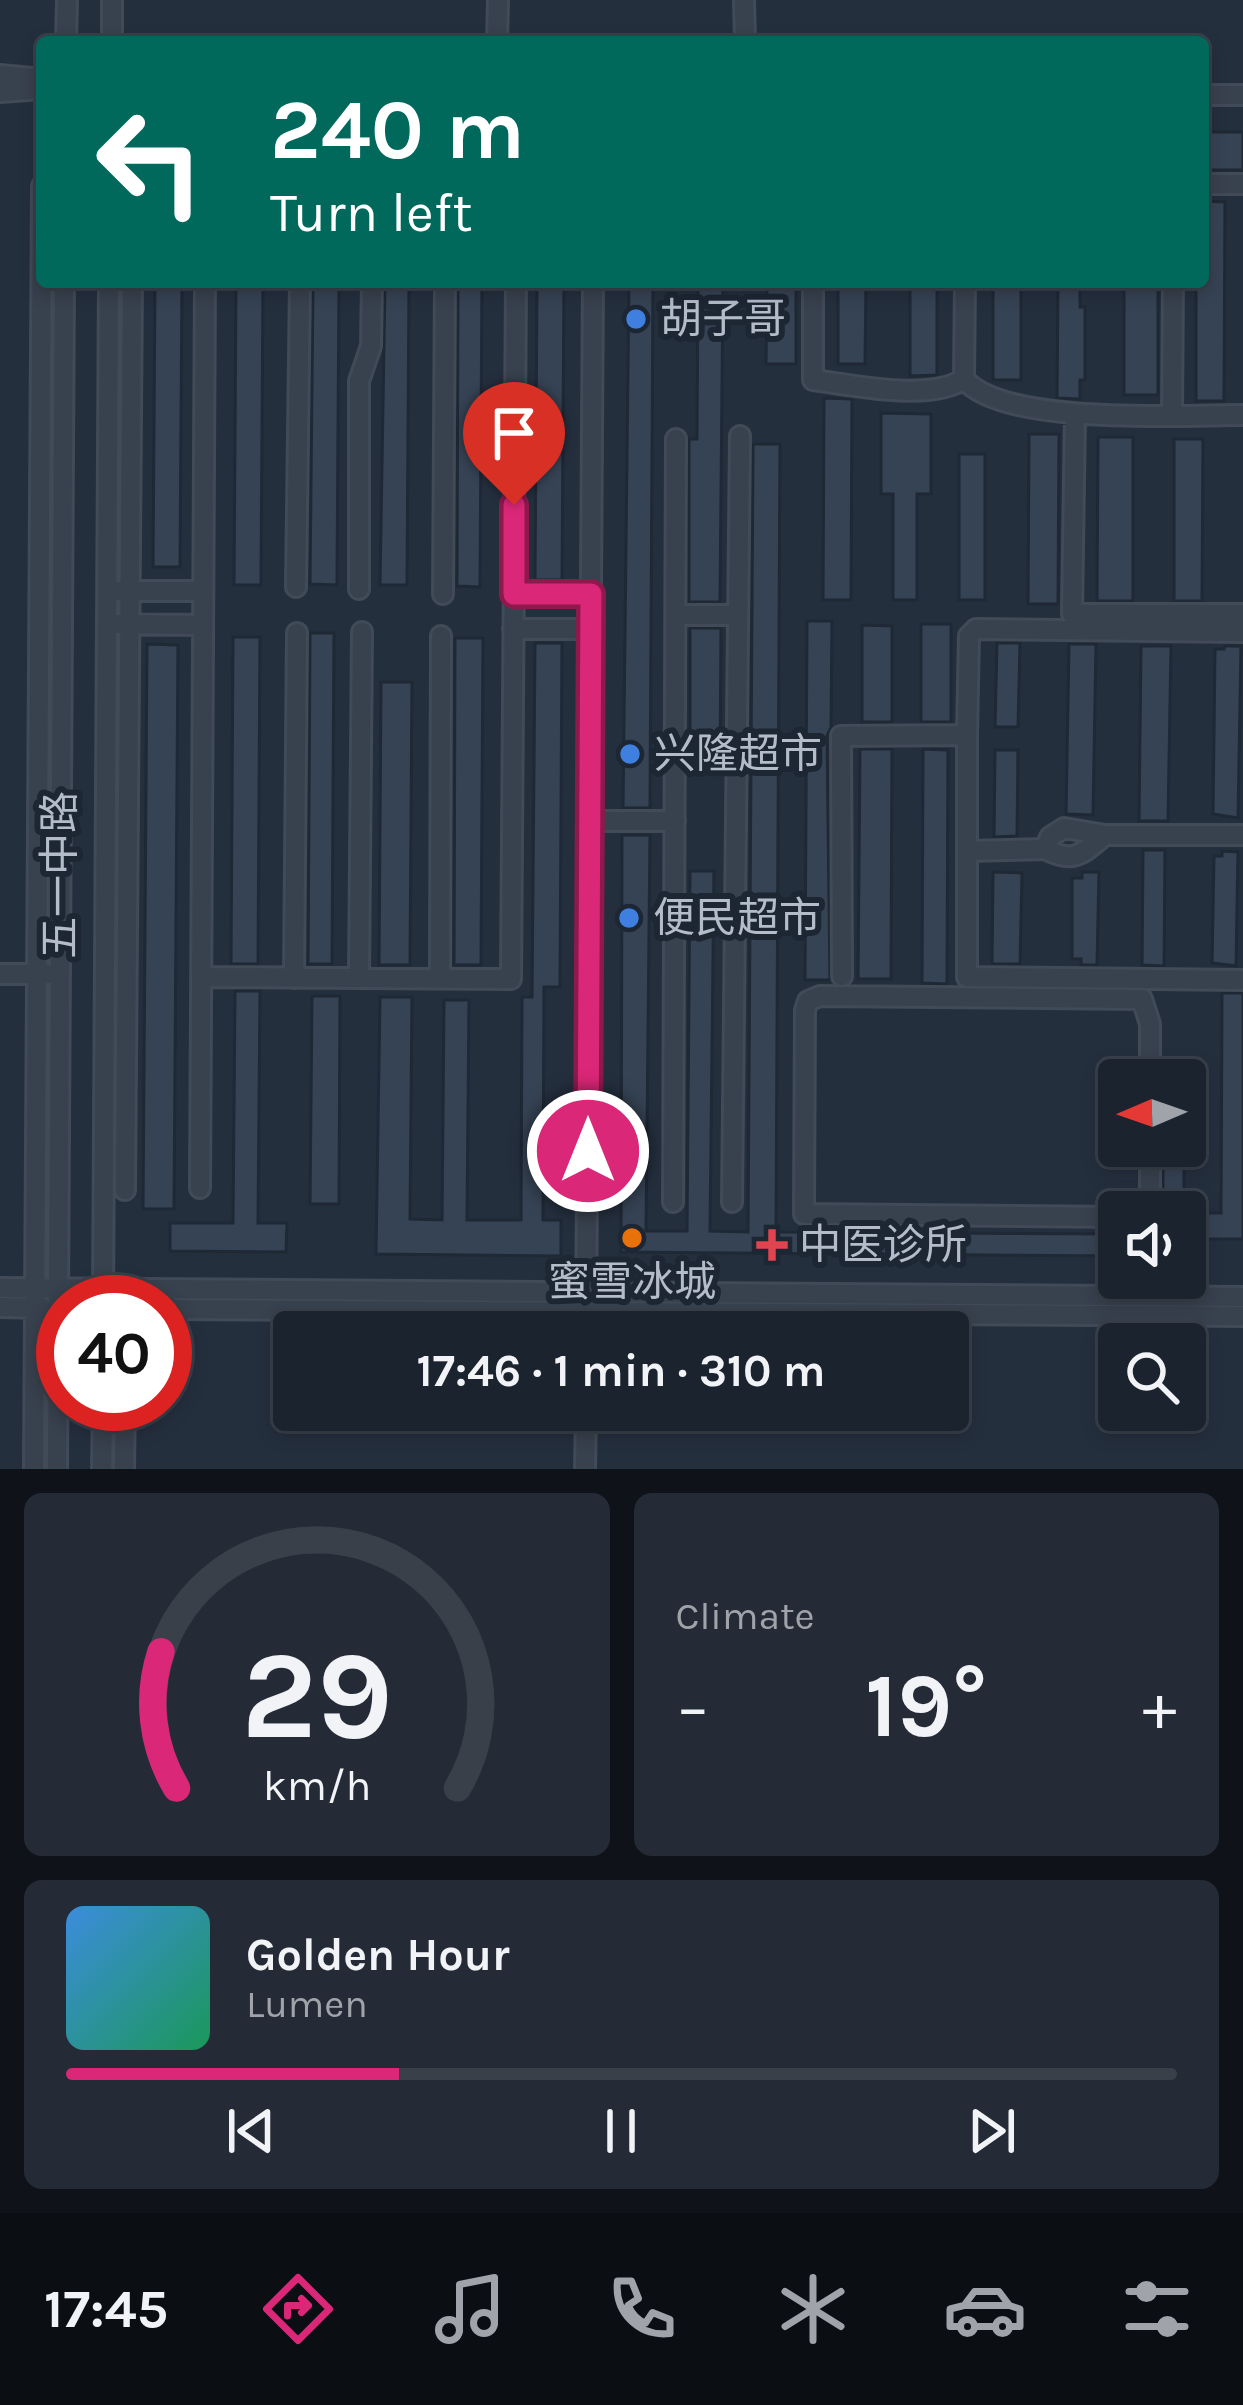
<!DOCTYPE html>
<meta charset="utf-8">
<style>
body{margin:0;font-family:Karla,"Noto Sans SC",sans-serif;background:#242b36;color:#f1f3f6;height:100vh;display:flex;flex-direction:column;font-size:45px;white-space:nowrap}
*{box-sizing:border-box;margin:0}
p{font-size:39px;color:#a0a4aa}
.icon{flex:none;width:66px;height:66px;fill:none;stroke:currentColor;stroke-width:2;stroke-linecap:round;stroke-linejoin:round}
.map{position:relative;height:1469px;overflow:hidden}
.drawer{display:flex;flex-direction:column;gap:24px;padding:24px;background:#0f1319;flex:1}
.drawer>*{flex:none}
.guide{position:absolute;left:36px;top:36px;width:1173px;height:252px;border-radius:12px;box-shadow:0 6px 18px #0003,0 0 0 3px #39404a;background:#00695c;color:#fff;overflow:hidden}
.needle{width:78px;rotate:268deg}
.fabs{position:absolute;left:1098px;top:1059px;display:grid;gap:24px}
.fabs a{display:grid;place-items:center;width:108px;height:108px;border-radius:12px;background:#1b232e;box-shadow:0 6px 18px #0003,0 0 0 3px #39404a;font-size:60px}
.speed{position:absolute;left:36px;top:1275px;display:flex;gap:24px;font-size:60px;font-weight:700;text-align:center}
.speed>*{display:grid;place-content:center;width:156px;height:156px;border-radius:50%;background:#1b232e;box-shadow:0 6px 18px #0003,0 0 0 3px #39404a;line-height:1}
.speed .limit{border:18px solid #d22;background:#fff;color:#111}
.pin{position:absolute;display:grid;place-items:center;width:102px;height:102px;color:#fff;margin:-123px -51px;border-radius:50% 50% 50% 0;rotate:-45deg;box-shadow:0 0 12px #0007}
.pin .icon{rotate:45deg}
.me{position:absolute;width:132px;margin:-66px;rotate:0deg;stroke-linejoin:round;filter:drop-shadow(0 0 9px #0008)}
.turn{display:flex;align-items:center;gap:42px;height:252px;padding:0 36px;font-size:54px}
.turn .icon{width:156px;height:156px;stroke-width:2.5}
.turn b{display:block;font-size:84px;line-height:102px}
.big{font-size:90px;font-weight:700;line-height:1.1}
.drawer .tile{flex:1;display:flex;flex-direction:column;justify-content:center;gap:18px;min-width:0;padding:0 42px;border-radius:18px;background:#242b36}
.drawer .dial{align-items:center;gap:0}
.dial svg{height:312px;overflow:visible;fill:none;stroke:#39404a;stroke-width:7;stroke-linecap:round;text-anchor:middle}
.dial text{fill:#f1f3f6;stroke:none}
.song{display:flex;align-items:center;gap:36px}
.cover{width:144px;height:144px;border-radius:18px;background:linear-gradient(135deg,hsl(210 70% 55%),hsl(150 70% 35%))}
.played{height:12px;border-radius:6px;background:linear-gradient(90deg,#db2777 30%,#39404a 30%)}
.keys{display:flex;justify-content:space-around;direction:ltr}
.heat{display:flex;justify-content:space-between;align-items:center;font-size:66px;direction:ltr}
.drawer .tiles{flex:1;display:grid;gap:24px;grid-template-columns:1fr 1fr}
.tile:last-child{grid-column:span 2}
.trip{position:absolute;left:273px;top:1311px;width:696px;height:120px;border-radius:12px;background:#1b232e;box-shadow:0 6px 18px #0003,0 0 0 3px #39404a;font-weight:700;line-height:120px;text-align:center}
.tabs{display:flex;height:192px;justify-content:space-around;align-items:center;background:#0b0e12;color:#a0a4aa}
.tabs .icon{width:84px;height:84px}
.tabs .on{color:#db2777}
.tabs b{font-size:54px;color:#f1f3f6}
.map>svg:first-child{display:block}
</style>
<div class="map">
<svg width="1243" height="1469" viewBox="0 0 1243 1469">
<rect width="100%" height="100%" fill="#242f3e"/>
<path fill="#364354" stroke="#1f2835" stroke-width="3" d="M1203 132H1243V170H1203Z
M1203 201 1225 202 1224 401H1196V282H1203Z
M155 282H182L180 567H153Z
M236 282H263L261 585H234Z
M313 282H339L337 585 310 584Z
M385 282H409L407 585H380Z
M458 282H482L480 587 457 586Z
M537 282H564L562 580H535Z
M629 282H653L650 808H623Z
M698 282H723L720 602H689V439H697Z
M767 282H796V364H766Z
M838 282H866L865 364H838Z
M910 282H937V375L910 376Z
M993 282H1021V380H993Z
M1058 282H1080V307H1085V380H1080V399L1057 398Z
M1124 282H1158V395H1124Z
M824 398 852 399 851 600H823Z
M881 413 931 414V494H917V600H893V494H881Z
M1029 434H1059L1058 604H1028Z
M1098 437H1133V601H1097Z
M1174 439H1203L1202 601H1174Z
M753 444H780L776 1232 1119 1234V1256L621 1252 622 835H650L646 1231H687L690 871H714L710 1231 748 1232Z
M959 454H985V600H959Z
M807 621H832L831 727 827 736 830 980H805Z
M921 624H951V722H921Z
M862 625 892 626V722H862Z
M690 628H721L720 772H690Z
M310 633H334L332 964H308Z
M233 637H260L258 964H231Z
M455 638H483L481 965H454Z
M535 643H562L560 987H544L543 1220H561V1256L376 1254 380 997H412L410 1219 442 1220 444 1000H469L467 1220H521L522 997H532Z
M997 643H1020L1018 727H995Z
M147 644 178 645 174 1209H143Z
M1069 644H1096L1093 815 1066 814Z
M1141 646H1171L1168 821H1139Z
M1225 646H1241L1238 818 1213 814 1215 649H1224Z
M381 682H412L410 965H379Z
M860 749H892L891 979H858Z
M923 749 948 750 947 984 922 983Z
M995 750H1018L1017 836 994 837Z
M1143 850H1165L1164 966 1142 965Z
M1222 851 1238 852 1236 966 1212 963 1214 856H1222Z
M993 872 1022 873 1020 964H992Z
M1082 872H1099L1097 965H1081V959H1072V878H1082Z
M235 991H260L258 1223H287L286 1252 170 1251V1223H233Z
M1222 993H1243V1239H1185V1213H1221Z
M312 996H340L339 1204H310Z
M1163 1146H1184V1212H1163Z"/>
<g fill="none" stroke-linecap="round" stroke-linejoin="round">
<defs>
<path id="minor" d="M744 0 745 42
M66 42 67 0
M112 42V0
M497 42 498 0
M0 75 42 79
M0 92 42 89
M1203 95H1243
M1203 184H1243
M813 282V380C854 385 930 402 964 379
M964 379C1003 426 1182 415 1243 415
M964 379 965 282
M1075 414 1072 614H1243
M1172 415 1173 282
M296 587 300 282
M359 589V381L371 346 372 282
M118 591H203
M443 594 445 282
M514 594H591
M676 615H738
M118 624 203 625
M513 629H591
M967 735 969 636 976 629 1243 632
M590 821H675
M1045 849C1074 864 1082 854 1105 835
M967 851 1045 849 1050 837 1064 828 1105 835H1243
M0 974H48
M842 976 841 736 967 735V977L1243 980
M201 977 511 979 516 282
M294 978 297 633
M359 978 362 632
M440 979 441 636
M1150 1146V1212
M200 1188 205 282
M125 1190 132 282
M673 1202 676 439
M732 1202 740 436
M1119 1217 804 1214 805 1010 808 1001 820 996 1142 999 1150 1024V1080
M0 1288 1243 1297
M103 1302 109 282
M0 1307 43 1308
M165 1309 1243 1316
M586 1332 593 282
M34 1469 42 186
M57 1469 64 282
M102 1469 103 1404
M124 1469 125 1404
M585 1469 586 1410"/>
</defs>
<use href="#minor" stroke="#414a57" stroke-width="24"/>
<use href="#minor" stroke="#38414e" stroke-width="18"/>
</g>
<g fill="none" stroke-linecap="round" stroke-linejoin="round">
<defs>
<path id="route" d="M514 505V594H591L588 1151"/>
</defs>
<use href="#route" stroke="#8e194d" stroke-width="30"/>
<use href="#route" stroke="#db2777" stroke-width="21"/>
</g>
<g fill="#3f7fe0" stroke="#1d2633" stroke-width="4.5">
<circle cx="636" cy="319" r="12"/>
<circle cx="630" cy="754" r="12"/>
<circle cx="629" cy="918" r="12"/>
</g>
<circle fill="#e8710a" stroke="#1d2633" stroke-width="4.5" cx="632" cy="1238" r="12"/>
<path fill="#e0444e" stroke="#1d2633" stroke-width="4.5" d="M766 1227h12v12h12v12h-12v12h-12v-12h-12v-12h12z"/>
<g text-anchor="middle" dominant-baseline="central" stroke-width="12" stroke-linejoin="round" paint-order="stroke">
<g font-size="42" fill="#b4bcc9" stroke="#1d2633" text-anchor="start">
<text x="660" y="319">胡子哥</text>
<text x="654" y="754">兴隆超市</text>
<text x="653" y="918">便民超市</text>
<text x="799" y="1245">中医诊所</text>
<text x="632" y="1282" text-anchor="middle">蜜雪冰城</text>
</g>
<g font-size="42" fill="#b4bcc9" stroke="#1d2633">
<text transform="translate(60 875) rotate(-90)">五一中路</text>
</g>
</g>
</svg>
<div class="fabs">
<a><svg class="needle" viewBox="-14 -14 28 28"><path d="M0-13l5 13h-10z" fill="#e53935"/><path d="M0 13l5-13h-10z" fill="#a0a4aa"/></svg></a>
<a><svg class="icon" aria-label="sound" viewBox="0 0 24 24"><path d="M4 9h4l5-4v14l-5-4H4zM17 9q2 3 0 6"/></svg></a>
<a><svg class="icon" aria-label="search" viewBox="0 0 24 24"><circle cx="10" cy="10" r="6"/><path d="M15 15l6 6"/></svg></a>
</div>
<div class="speed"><div class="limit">40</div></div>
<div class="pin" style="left:514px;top:505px;background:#d93025"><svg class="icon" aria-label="arrive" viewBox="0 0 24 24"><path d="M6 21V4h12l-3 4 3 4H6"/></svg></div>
<svg class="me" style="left:588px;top:1151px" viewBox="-20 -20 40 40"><circle r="17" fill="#db2777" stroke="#fff" stroke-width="3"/><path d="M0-11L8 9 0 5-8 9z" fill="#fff"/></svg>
<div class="trip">17:46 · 1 min · 310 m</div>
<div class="guide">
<div class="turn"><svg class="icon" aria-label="left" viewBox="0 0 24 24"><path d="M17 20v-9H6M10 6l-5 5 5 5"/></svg><div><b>240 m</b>Turn left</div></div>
</div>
</div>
<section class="drawer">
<div class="tiles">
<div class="tile dial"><svg viewBox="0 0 100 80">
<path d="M14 69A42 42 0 1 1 86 69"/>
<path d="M14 69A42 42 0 0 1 10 34" stroke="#db2777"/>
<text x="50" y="56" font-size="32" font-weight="700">29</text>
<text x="50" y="72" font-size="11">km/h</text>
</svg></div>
<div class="tile"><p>Climate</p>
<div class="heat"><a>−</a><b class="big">19°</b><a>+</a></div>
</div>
<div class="tile">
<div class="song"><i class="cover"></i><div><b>Golden Hour</b><p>Lumen</p></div></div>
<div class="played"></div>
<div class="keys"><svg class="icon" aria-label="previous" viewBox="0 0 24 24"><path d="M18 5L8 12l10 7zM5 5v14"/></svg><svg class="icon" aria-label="pause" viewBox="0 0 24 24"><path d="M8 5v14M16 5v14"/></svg><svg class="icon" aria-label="next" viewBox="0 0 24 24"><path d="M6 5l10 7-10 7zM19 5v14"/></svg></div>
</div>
</div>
</section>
<nav class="tabs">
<b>17:45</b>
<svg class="icon on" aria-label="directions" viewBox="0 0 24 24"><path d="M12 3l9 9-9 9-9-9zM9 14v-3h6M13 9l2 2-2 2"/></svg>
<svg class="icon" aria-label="music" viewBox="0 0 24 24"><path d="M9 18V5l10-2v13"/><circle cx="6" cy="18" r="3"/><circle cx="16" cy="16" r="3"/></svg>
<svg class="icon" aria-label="phone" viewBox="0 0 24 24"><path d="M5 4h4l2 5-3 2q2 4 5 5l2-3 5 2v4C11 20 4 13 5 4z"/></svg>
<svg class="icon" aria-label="climate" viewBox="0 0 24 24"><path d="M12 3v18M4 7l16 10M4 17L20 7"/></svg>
<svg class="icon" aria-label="car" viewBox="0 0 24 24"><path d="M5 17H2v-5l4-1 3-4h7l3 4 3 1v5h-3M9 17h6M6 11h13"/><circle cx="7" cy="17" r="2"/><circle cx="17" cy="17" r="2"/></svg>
<svg class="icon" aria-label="filters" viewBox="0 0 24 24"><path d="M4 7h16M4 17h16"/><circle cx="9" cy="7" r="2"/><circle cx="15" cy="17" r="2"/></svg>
</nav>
